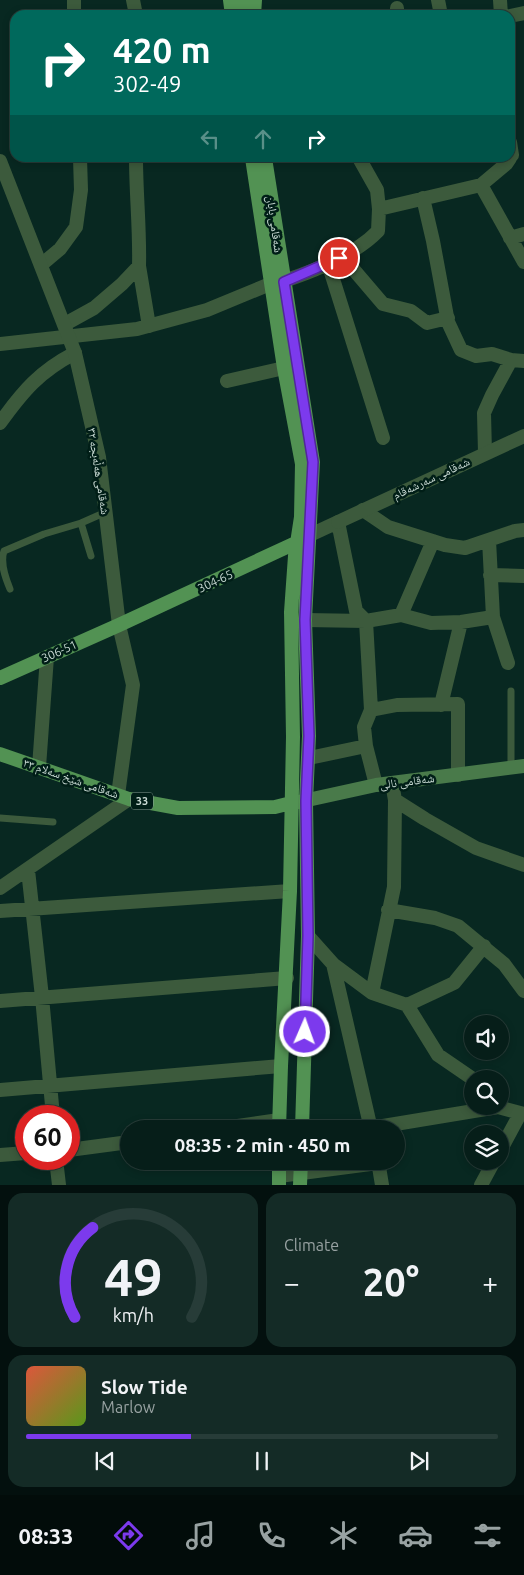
<!DOCTYPE html>
<meta charset="utf-8">
<style>
body{margin:0;font-family:Ubuntu,"Noto Naskh Arabic",sans-serif;background:#142b26;color:#f1f3f6;height:100vh;display:flex;flex-direction:column;font-size:19px;white-space:nowrap}
*{box-sizing:border-box;margin:0}
p{font-size:16px;color:#98a2a2}
.icon{flex:none;width:28px;height:28px;fill:none;stroke:currentColor;stroke-width:2;stroke-linecap:round;stroke-linejoin:round}
.map{position:relative;height:1185px;overflow:hidden}
.drawer{display:flex;flex-direction:column;gap:8px;padding:8px;background:#03100e;flex:1}
.drawer>*{flex:none}
.top-card{position:absolute;left:10px;top:10px;width:505px;height:152px;border-radius:15px;box-shadow:0 2px 8px #0003,0 0 0 1px #273c38;background:#00695c;color:#fff;overflow:hidden}
.controls{position:absolute;left:464px;top:1015px;display:grid;gap:10px}
.controls a{display:grid;place-items:center;width:45px;height:45px;border-radius:50%;background:#061e19;box-shadow:0 2px 8px #0003,0 0 0 1px #273c38;font-size:25px}
.speed{position:absolute;left:15px;top:1105px;display:flex;gap:10px;font-size:25px;font-weight:700;text-align:center}
.speed>*{display:grid;place-content:center;width:65px;height:65px;border-radius:50%;background:#061e19;box-shadow:0 2px 8px #0003,0 0 0 1px #273c38;line-height:1}
.speed .limit{border:8px solid #d22;background:#fff;color:#111}
.pin{position:absolute;display:grid;place-items:center;width:42px;height:42px;color:#fff;margin:-21px;border:2px solid #fff;border-radius:50%;box-shadow:0 1px 5px #0007}
.me{position:absolute;width:55px;margin:-28px;rotate:2deg;stroke-linejoin:round;filter:drop-shadow(0 0 4px #0008)}
.turn{display:flex;align-items:center;gap:18px;height:105px;padding:0 20px;font-size:22px}
.turn .icon{width:65px;height:65px;stroke-width:2.5}
.turn b{display:block;font-size:35px;line-height:42px}
.lanes{display:flex;align-items:center;height:48px;padding:0 20px;background:#0003;justify-content:center;gap:25px;direction:ltr}
.lanes .off{opacity:.35}
.big{font-size:38px;font-weight:700;line-height:1.1}
.drawer .card{flex:1;display:flex;flex-direction:column;justify-content:center;gap:8px;min-width:0;padding:0 18px;border-radius:15px;background:#142b26}
.drawer .dial{align-items:center;gap:0}
.dial svg{height:130px;overflow:visible;fill:none;stroke:#273c38;stroke-width:7;stroke-linecap:round;text-anchor:middle}
.dial text{fill:#f1f3f6;stroke:none}
.song{display:flex;align-items:center;gap:15px}
.cover{width:60px;height:60px;border-radius:8px;background:linear-gradient(135deg,hsl(10 70% 55%),hsl(90 70% 35%))}
.played{height:5px;border-radius:2px;background:linear-gradient(90deg,#7c3aed 35%,#273c38 35%)}
.keys{display:flex;justify-content:space-around;direction:ltr}
.heat{display:flex;justify-content:space-between;align-items:center;font-size:28px;direction:ltr}
.drawer .tiles{flex:1;display:grid;gap:8px;grid-template-columns:1fr 1fr}
.card:last-child{grid-column:span 2}
.trip{position:absolute;left:120px;top:1120px;width:285px;height:50px;border-radius:25px;background:#061e19;box-shadow:0 2px 8px #0003,0 0 0 1px #273c38;font-weight:700;line-height:50px;text-align:center}
.menu{display:flex;height:80px;justify-content:space-around;align-items:center;background:#020c0a;color:#98a2a2}
.menu .icon{width:35px;height:35px}
.menu .selected{color:#7c3aed}
.menu b{font-size:22px;color:#f1f3f6}
.map>svg:first-child{display:block}
</style>
<div class="map">
<svg width="524" height="1185" viewBox="0 0 524 1185">
<rect width="100%" height="100%" fill="#082821"/>
<g fill="none" stroke-linecap="round" stroke-linejoin="round">
<path stroke="#3c5a3c" stroke-width="7" d="M81 523 91 556
M10 589C5 577 0 563 4 551L44 534 81 523 106 512
M511 768V691
M0 818 53 822"/>
<path stroke="#3c5a3c" stroke-width="14" d="M74 0V15
M133 0 136 15
M438 0 440 10
M500 0 501 15
M397 8V15
M510 16 524 13
M510 142 512 155 510 157
M481 185 524 262
M423 198 433 241 448 322 461 350 476 356 492 354 511 360 524 361
M379 209 481 185 506 164 510 158
M510 238 524 234
M342 256 383 304 411 311 427 323 448 318
M328 263 383 438
M41 265 60 249 76 227 81 190 80 158
M139 266 149 326
M284 281C314 271 356 254 378 231L379 209 377 190 359 158
M65 324 94 308 122 284 139 266C140 230 136 194 136 158
M0 344 137 329 207 310 270 284
M227 381 284 368
M0 423C23 391 40 371 75 353
M485 453 484 413 492 395 511 360
M363 510 388 527 445 545 465 548 515 531 524 530
M310 535 338 522 356 611 366 621 371 710 364 727 366 746 376 785
M489 540 493 617 508 663
M490 575 524 576
M401 615 433 541
M305 620 366 621 401 615 431 623 461 622 493 617
M441 705 461 622
M371 710 397 705 458 704V775
M309 758 366 746
M39 767 47 657
M395 800 425 819 476 848 524 865
M28 870 42 997 53 1116
M0 888 129 799
M388 910 435 918 458 926 504 964 524 991
M0 911 290 891
M308 936 333 964 371 1129
M333 964 372 993 407 1005 438 1055 473 1079
M372 993 394 887 395 800 392 783
M0 1001 287 978
M407 1005 454 983 484 946
M0 1090 281 1066
M371 1128 498 1107 524 1114
M217 1129 279 1120
M69 1150 129 1142
M500 1151 520 1114
M0 1155 26 1153
M56 1159 59 1185
M378 1161 382 1185
M279 1176 378 1163
M481 1185 494 1161"/>
<path stroke="#3c5a3c" stroke-width="14" d="M0 161 75 353 99 457 119 625 133 685 118 795
M338 522 524 436"/>
<path stroke="#497a4a" stroke-width="14" d="M294 803 376 785 524 766"/>
<path stroke="#529253" stroke-width="14" d="M230 0 232 15
M244 0 246 15
M254 15 255 0
M252 158 284 368 302 464 301 517 295 556 291 612 293 737 290 891 281 1066 279 1129
M265 158 313 462 305 620 309 736 306 801 308 936 302 1129
M0 678 119 625 302 540
M0 754 129 799 178 808 275 807 291 803
M279 1185V1161
M300 1185 301 1161"/>
</g>
<g fill="none" stroke-linecap="round" stroke-linejoin="round">
<defs>
<path id="route" d="M305 1032 308 936 306 801 309 736 305 620 313 462 284 282 339 258"/>
</defs>
<use href="#route" stroke="#51269a" stroke-width="12"/>
<use href="#route" stroke="#7c3aed" stroke-width="9"/>
</g>
<g text-anchor="middle" dominant-baseline="central" stroke-width="5" stroke-linejoin="round" paint-order="stroke">
<rect fill="#001e17" stroke="#8ca19b" stroke-width="1" x="131" y="792.5" width="22" height="17" rx="4"/>
<g font-size="11" font-weight="bold" fill="#c8d9d3">
<text x="142" y="801">33</text>
</g>
<g font-size="12" fill="#c8d9d3" stroke="#001e17">
<text transform="translate(275 224) rotate(82)">شەقامی بابان</text>
<text transform="translate(99 471) rotate(81)">شەقامی هەڵەبجە ٣٢</text>
<text transform="translate(431 478) rotate(-25)">شەقامی سەرشەقام</text>
<text transform="translate(215 581) rotate(-25)">304-65</text>
<text transform="translate(59 651) rotate(-24)">306-51</text>
<text transform="translate(71 778) rotate(19)">شەقامی شێخ سەلام ٣٣</text>
<text transform="translate(407 781) rotate(-7)">شەقامی نالی</text>
</g>
</g>
</svg>
<div class="controls">
<a><svg class="icon" aria-label="sound" viewBox="0 0 24 24"><path d="M4 9h4l5-4v14l-5-4H4zM17 9q2 3 0 6"/></svg></a>
<a><svg class="icon" aria-label="search" viewBox="0 0 24 24"><circle cx="10" cy="10" r="6"/><path d="M15 15l6 6"/></svg></a>
<a><svg class="icon" aria-label="layers" viewBox="0 0 24 24"><path d="M12 4l9 5-9 5-9-5zM3 14l9 5 9-5"/></svg></a>
</div>
<div class="speed"><div class="limit">60</div></div>
<div class="pin" style="left:339px;top:258px;background:#d93025"><svg class="icon" aria-label="arrive" viewBox="0 0 24 24"><path d="M6 21V4h12l-3 4 3 4H6"/></svg></div>
<svg class="me" style="left:305px;top:1032px" viewBox="-20 -20 40 40"><circle r="17" fill="#7c3aed" stroke="#fff" stroke-width="3"/><path d="M0-11L8 9 0 5-8 9z" fill="#fff"/></svg>
<div class="trip">08:35 · 2 min · 450 m</div>
<div class="top-card">
<div class="turn"><svg class="icon" aria-label="right" viewBox="0 0 24 24"><path d="M7 20v-9h11M14 6l5 5-5 5"/></svg><div><b>420 m</b>302-49</div></div>
<div class="lanes"><svg class="icon off" aria-label="left" viewBox="0 0 24 24"><path d="M17 20v-9H6M10 6l-5 5 5 5"/></svg><svg class="icon off" aria-label="ahead" viewBox="0 0 24 24"><path d="M12 20V5M6 11l6-6 6 6"/></svg><svg class="icon" aria-label="right" viewBox="0 0 24 24"><path d="M7 20v-9h11M14 6l5 5-5 5"/></svg></div>
</div>
</div>
<section class="drawer">
<div class="tiles">
<div class="card dial"><svg viewBox="0 0 100 80">
<path d="M14 69A42 42 0 1 1 86 69"/>
<path d="M14 69A42 42 0 0 1 25 14" stroke="#7c3aed"/>
<text x="50" y="56" font-size="32" font-weight="700">49</text>
<text x="50" y="72" font-size="11">km/h</text>
</svg></div>
<div class="card"><p>Climate</p>
<div class="heat"><a>−</a><b class="big">20°</b><a>+</a></div>
</div>
<div class="card">
<div class="song"><i class="cover"></i><div><b>Slow Tide</b><p>Marlow</p></div></div>
<div class="played"></div>
<div class="keys"><svg class="icon" aria-label="previous" viewBox="0 0 24 24"><path d="M18 5L8 12l10 7zM5 5v14"/></svg><svg class="icon" aria-label="pause" viewBox="0 0 24 24"><path d="M8 5v14M16 5v14"/></svg><svg class="icon" aria-label="next" viewBox="0 0 24 24"><path d="M6 5l10 7-10 7zM19 5v14"/></svg></div>
</div>
</div>
</section>
<nav class="menu">
<b>08:33</b>
<svg class="icon selected" aria-label="directions" viewBox="0 0 24 24"><path d="M12 3l9 9-9 9-9-9zM9 14v-3h6M13 9l2 2-2 2"/></svg>
<svg class="icon" aria-label="music" viewBox="0 0 24 24"><path d="M9 18V5l10-2v13"/><circle cx="6" cy="18" r="3"/><circle cx="16" cy="16" r="3"/></svg>
<svg class="icon" aria-label="phone" viewBox="0 0 24 24"><path d="M5 4h4l2 5-3 2q2 4 5 5l2-3 5 2v4C11 20 4 13 5 4z"/></svg>
<svg class="icon" aria-label="climate" viewBox="0 0 24 24"><path d="M12 3v18M4 7l16 10M4 17L20 7"/></svg>
<svg class="icon" aria-label="car" viewBox="0 0 24 24"><path d="M5 17H2v-5l4-1 3-4h7l3 4 3 1v5h-3M9 17h6M6 11h13"/><circle cx="7" cy="17" r="2"/><circle cx="17" cy="17" r="2"/></svg>
<svg class="icon" aria-label="filters" viewBox="0 0 24 24"><path d="M4 7h16M4 17h16"/><circle cx="9" cy="7" r="2"/><circle cx="15" cy="17" r="2"/></svg>
</nav>
